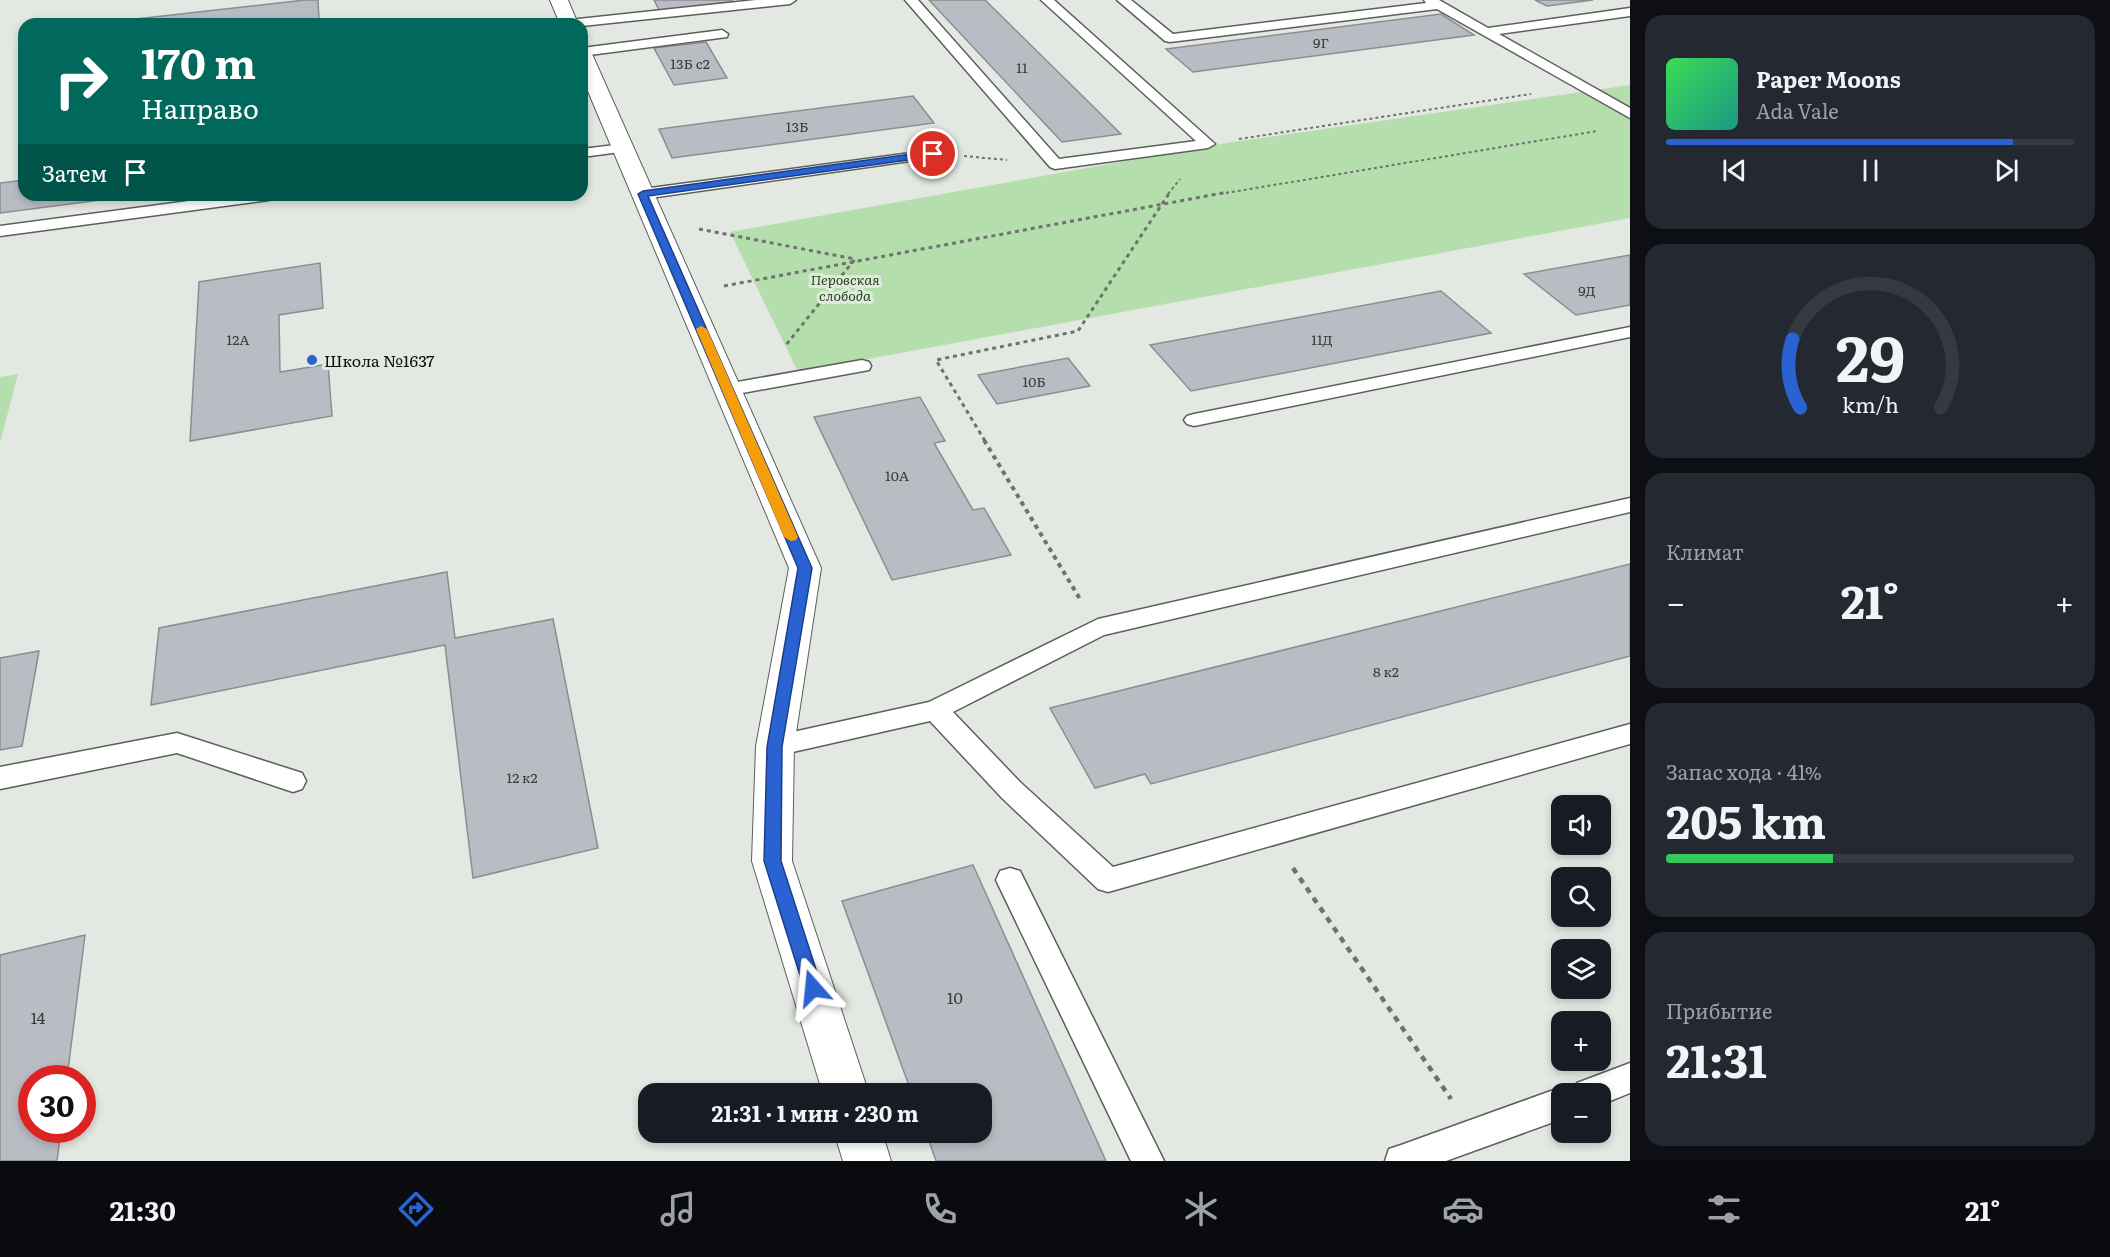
<!DOCTYPE html>
<html lang="ru">
<meta charset="utf-8">
<style>
body{margin:0;font-family:Literata,serif;background:#242831;color:#f1f3f6;height:100vh;display:flex;flex-direction:column;font-size:22px;white-space:nowrap}
*{box-sizing:border-box;margin:0}
p{font-size:20px;color:#9ea1a6}
.icon{flex:none;width:33px;height:33px;fill:none;stroke:currentColor;stroke-width:2;stroke-linecap:round;stroke-linejoin:round}
.map{position:relative;flex:1;overflow:hidden}
.drawer{display:flex;flex-direction:column;gap:15px;padding:15px;background:#0d0f14;width:480px}
.drawer>*{flex:none}
.guide{position:absolute;left:18px;top:18px;width:570px;height:183px;border-radius:18px;box-shadow:0 3px 9px #0003;background:#00695c;color:#fff;overflow:hidden}
.fabs{position:absolute;left:1551px;top:795px;display:grid;gap:12px}
.fabs a{display:grid;place-items:center;width:60px;height:60px;border-radius:12px;background:#171b24;box-shadow:0 3px 9px #0003;font-size:30px}
.speed{position:absolute;left:18px;top:1065px;display:flex;gap:12px;font-size:30px;font-weight:700;text-align:center}
.speed>*{display:grid;place-content:center;width:78px;height:78px;border-radius:50%;background:#171b24;box-shadow:0 3px 9px #0003;line-height:1}
.speed .limit{border:9px solid #d22;background:#fff;color:#111}
.pin{position:absolute;display:grid;place-items:center;width:51px;height:51px;color:#fff;margin:-26px;border:3px solid #fff;border-radius:50%;box-shadow:0 2px 6px #0007}
.me{position:absolute;width:66px;margin:-33px;rotate:342deg;stroke-linejoin:round;filter:drop-shadow(0 0 4px #0008)}
.turn{display:flex;align-items:center;gap:21px;height:126px;padding:0 24px;font-size:27px}
.turn .icon{width:78px;height:78px;stroke-width:2.5}
.turn b{display:block;font-size:42px;line-height:51px}
.then{display:flex;align-items:center;height:57px;padding:0 24px;background:#0003;gap:12px;font-size:22px}
.big{font-size:45px;font-weight:700;line-height:1.1}
.drawer .tile{flex:1;display:flex;flex-direction:column;justify-content:center;gap:9px;min-width:0;padding:0 21px;border-radius:18px;background:#242831}
.drawer .dial{align-items:center;gap:0}
.dial svg{height:156px;overflow:visible;fill:none;stroke:#363941;stroke-width:7;stroke-linecap:round;text-anchor:middle}
.dial text{fill:#f1f3f6;stroke:none}
.song{display:flex;align-items:center;gap:18px}
.cover{width:72px;height:72px;border-radius:9px;background:linear-gradient(135deg,hsl(130 70% 55%),hsl(170 70% 35%))}
.played{height:6px;border-radius:3px;background:linear-gradient(90deg,#2a63d1 85%,#363941 85%)}
.keys{display:flex;justify-content:space-around;direction:ltr}
.heat{display:flex;justify-content:space-between;align-items:center;font-size:33px;direction:ltr}
.charge{height:9px;border-radius:4px;background:linear-gradient(90deg,#34c759 41%,#363941 0)}
.trip{position:absolute;left:638px;top:1083px;width:354px;height:60px;border-radius:18px;background:#171b24;box-shadow:0 3px 9px #0003;font-weight:700;line-height:60px;text-align:center}
.menu{display:flex;height:96px;justify-content:space-around;align-items:center;background:#090b0e;color:#9ea1a6}
.menu .icon{width:42px;height:42px}
.menu .selected{color:#2a63d1}
.menu b{font-size:27px;color:#f1f3f6}
main{display:flex;flex:1;min-height:0}
.map>svg:first-child{display:block}
</style>
<main>
<div class="map">
<svg width="1630" height="1161" viewBox="0 0 1630 1161">
<rect width="100%" height="100%" fill="#e3e8e2"/>
<path fill="#b4deac" d="M1630 85V218L798 372 730 232 1233 142Z
M18 374 0 443V377Z"/>
<path fill="#b9bcc2" stroke="#8a8e93" stroke-width="1.5" d="M305 0H318L319 19 279 24H91Z
M654 0H732L733 2 659 10Z
M929 0H985L1121 134 1062 142Z
M1535 0H1593L1547 6Z
M1441 14 1474 35 1193 72 1166 49Z
M706 42 727 78 674 85 654 48Z
M913 96 934 123 672 158 659 129Z
M24 180V195H139L0 213V183Z
M1630 255V305L1576 315 1524 274Z
M320 263 323 308 279 315 280 372 328 364 332 416 190 441 199 282Z
M1441 291 1491 333 1191 391 1150 345Z
M1068 358 1090 386 997 404 978 375Z
M920 397 945 441 934 443 973 510 984 508 1011 555 892 580 814 417Z
M1630 564V656L1151 784 1145 774 1095 788 1050 708Z
M447 572 455 638 553 619 598 848 473 878 445 645 151 705 159 628Z
M39 651 22 746 0 750V658Z
M973 865 1106 1161H936L926 1132H981V1094H912L842 901Z
M85 935 67 1078H32V1130H61L57 1161H0V955Z"/>
<g fill="none" stroke-linecap="round" stroke-linejoin="round">
<defs>
<path id="lane" d="M756 0H796L790 4 582 26V24H563L569 20Z
M905 0H918L1059 159 1196 141 1041 0H1054L1215 144 1208 148 1055 169 1050 167Z
M1117 0H1131L1173 34 1426 3 1424 0H1439L1488 28 1630 8V16L1499 34 1630 108V118L1437 9 1170 42 1165 41Z
M722 30 728 34 727 37 582 56V48Z
M623 144 628 145 630 148 628 151 582 157V149Z
M933 150 940 154 938 157 643 199 635 194 643 189Z
M234 195H277L269 200 0 236V226Z
M1630 327V337L1194 426 1187 424 1184 420 1187 416 1194 414Z
M862 360 869 362 871 366 869 370 726 396 719 394 716 390 719 386 726 384Z
M1630 498V512L1104 635 953 712 1020 782 1113 867 1630 724V744L1108 892 1098 889 1002 798 930 721 775 756 766 753 762 746 766 739 775 736 929 702 1098 619Z
M177 733 302 773 306 781 302 789 293 792 177 753 0 789V767Z
M1010 868 1020 871 1164 1161H1131L996 880 1000 871Z
M1630 1063V1093L1600 1105V1094H1562V1119L1446 1161H1385L1389 1149 1401 1145 1562 1087 1573 1092 1577 1083Z"/>
<path id="street" d="M550 0H568L578 24H560Z
M582 48 589 50 592 54 821 568 794 746 792 861 869 1094H823L752 861 756 746 789 568 582 77Z
M834 1132H882L891 1161H843Z"/>
</defs>
<use href="#lane" stroke="#5c605c" stroke-width="3"/>
<use href="#street" stroke="#5c605c" stroke-width="2"/>
<path stroke="#6f726f" stroke-width="2" stroke-dasharray="3 3" stroke-linecap="butt" d="M1239 139 1531 94
M964 156 1007 160
M1168 194 1180 179
M1220 194 1597 131"/>
<path stroke="#6f726f" stroke-width="3" stroke-dasharray="4 4" stroke-linecap="butt" d="M699 229 855 259 786 345
M724 286 1228 192
M985 441 936 360 1078 331 1170 192"/>
<path stroke="#6f726f" stroke-width="4" stroke-dasharray="4.5 4.5" stroke-linecap="butt" d="M984 440 1080 599"/>
<path stroke="#6f726f" stroke-width="4.5" stroke-dasharray="6 6" stroke-linecap="butt" d="M1293 868 1451 1099"/>
<use href="#lane" fill="#fff" fill-rule="evenodd"/>
<use href="#street" fill="#fff" fill-rule="evenodd"/>
</g>
<path fill="#2a63d1" stroke="#1b4088" stroke-width="1.5" d="M933 151 938 154 937 156 648 196 812 568 782 747 781 861 822 988 819 994 813 996 806 994 804 988 764 861 767 747 798 568 638 194 643 191Z"/>
<path fill="#f59e0b" d="M701 326 707 329 798 537 796 540 791 541 784 537 696 329Z"/>
<circle fill="#2a63d1" stroke="#e3e8e2" stroke-width="2" cx="312" cy="360" r="6"/>
<g text-anchor="middle" dominant-baseline="central" stroke-width="6" stroke-linejoin="round" paint-order="stroke">
<g font-size="14" fill="#393b3b">
<text x="1321" y="42">9Г</text>
<text x="690" y="63">13Б с2</text>
<text x="1022" y="67">11</text>
<text x="797" y="126">13Б</text>
<text x="1587" y="290">9Д</text>
<text x="238" y="339">12А</text>
<text x="1322" y="339">11Д</text>
<text x="1034" y="381">10Б</text>
<text x="897" y="475">10А</text>
<text x="1386" y="671">8 к2</text>
<text x="522" y="777">12 к2</text>
</g>
<g font-size="14" font-style="italic" fill="#1e4f14" stroke="#e3e8e2">
<text x="845" y="279">Перовская<tspan x="845" dy="16">слобода</tspan></text>
</g>
<g font-size="16" fill="#0e100e" stroke="#e3e8e2" text-anchor="start">
<text x="324" y="360">Школа №1637</text>
</g>
<g font-size="16" fill="#393b3b">
<text x="955" y="997">10</text>
<text x="38" y="1017">14</text>
</g>
</g>
</svg>
<div class="fabs">
<a><svg class="icon" aria-label="sound" viewBox="0 0 24 24"><path d="M4 9h4l5-4v14l-5-4H4zM17 9q2 3 0 6"/></svg></a>
<a><svg class="icon" aria-label="search" viewBox="0 0 24 24"><circle cx="10" cy="10" r="6"/><path d="M15 15l6 6"/></svg></a>
<a><svg class="icon" aria-label="layers" viewBox="0 0 24 24"><path d="M12 4l9 5-9 5-9-5zM3 14l9 5 9-5"/></svg></a>
<a>+</a>
<a>−</a>
</div>
<div class="speed"><div class="limit">30</div></div>
<div class="pin" style="left:933px;top:154px;background:#d93025"><svg class="icon" aria-label="arrive" viewBox="0 0 24 24"><path d="M6 21V4h12l-3 4 3 4H6"/></svg></div>
<svg class="me" style="left:813px;top:988px" viewBox="-20 -20 40 40"><path d="M0-17L14 15 0 8-14 15z" fill="#2a63d1" stroke="#fff" stroke-width="4"/></svg>
<div class="trip">21:31 · 1 мин · 230 m</div>
<div class="guide">
<div class="turn"><svg class="icon" aria-label="right" viewBox="0 0 24 24"><path d="M7 20v-9h11M14 6l5 5-5 5"/></svg><div><b>170 m</b>Направо</div></div>
<div class="then">Затем<svg class="icon" aria-label="arrive" viewBox="0 0 24 24"><path d="M6 21V4h12l-3 4 3 4H6"/></svg></div>
</div>
</div>
<section class="drawer">
<div class="tile">
<div class="song"><i class="cover"></i><div><b>Paper Moons</b><p>Ada Vale</p></div></div>
<div class="played"></div>
<div class="keys"><svg class="icon" aria-label="previous" viewBox="0 0 24 24"><path d="M18 5L8 12l10 7zM5 5v14"/></svg><svg class="icon" aria-label="pause" viewBox="0 0 24 24"><path d="M8 5v14M16 5v14"/></svg><svg class="icon" aria-label="next" viewBox="0 0 24 24"><path d="M6 5l10 7-10 7zM19 5v14"/></svg></div>
</div>
<div class="tile dial"><svg viewBox="0 0 100 80">
<path d="M14 69A42 42 0 1 1 86 69"/>
<path d="M14 69A42 42 0 0 1 10 34" stroke="#2a63d1"/>
<text x="50" y="56" font-size="32" font-weight="700">29</text>
<text x="50" y="72" font-size="11">km/h</text>
</svg></div>
<div class="tile"><p>Климат</p>
<div class="heat"><a>−</a><b class="big">21°</b><a>+</a></div>
</div>
<div class="tile"><p>Запас хода · 41%</p><b class="big">205 km</b><div class="charge"></div></div>
<div class="tile"><p>Прибытие</p><b class="big">21:31</b></div>
</section>
</main>
<nav class="menu">
<b>21:30</b>
<svg class="icon selected" aria-label="directions" viewBox="0 0 24 24"><path d="M12 3l9 9-9 9-9-9zM9 14v-3h6M13 9l2 2-2 2"/></svg>
<svg class="icon" aria-label="music" viewBox="0 0 24 24"><path d="M9 18V5l10-2v13"/><circle cx="6" cy="18" r="3"/><circle cx="16" cy="16" r="3"/></svg>
<svg class="icon" aria-label="phone" viewBox="0 0 24 24"><path d="M5 4h4l2 5-3 2q2 4 5 5l2-3 5 2v4C11 20 4 13 5 4z"/></svg>
<svg class="icon" aria-label="climate" viewBox="0 0 24 24"><path d="M12 3v18M4 7l16 10M4 17L20 7"/></svg>
<svg class="icon" aria-label="car" viewBox="0 0 24 24"><path d="M5 17H2v-5l4-1 3-4h7l3 4 3 1v5h-3M9 17h6M6 11h13"/><circle cx="7" cy="17" r="2"/><circle cx="17" cy="17" r="2"/></svg>
<svg class="icon" aria-label="filters" viewBox="0 0 24 24"><path d="M4 7h16M4 17h16"/><circle cx="9" cy="7" r="2"/><circle cx="15" cy="17" r="2"/></svg>
<b>21°</b>
</nav>
